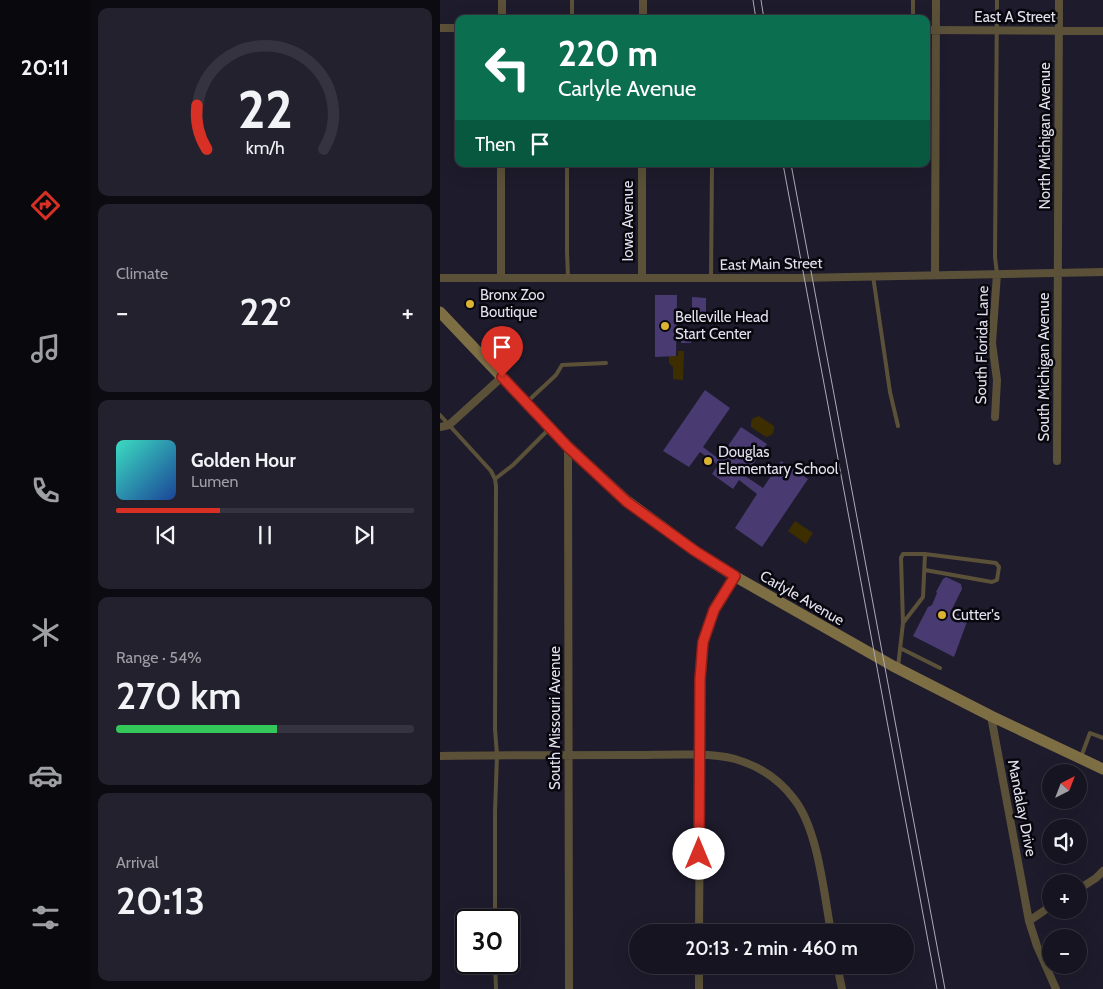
<!DOCTYPE html>
<meta charset="utf-8">
<style>
body{margin:0;font-family:Cabin,sans-serif;background:#23212e;color:#f1f3f6;height:100vh;display:flex;flex-direction:column;font-size:19px;white-space:nowrap}
*{box-sizing:border-box;margin:0}
p{font-size:16px;color:#9e9ea5}
.icon{flex:none;width:28px;height:28px;fill:none;stroke:currentColor;stroke-width:2;stroke-linecap:round;stroke-linejoin:round}
.map{position:relative;flex:1;overflow:hidden}
.panel{display:flex;flex-direction:column;gap:8px;padding:8px;background:#0c0b12;width:350px}
.panel>*{flex:none}
.guide{position:absolute;left:15px;top:15px;width:475px;height:152px;border-radius:10px;box-shadow:0 5px 20px #0002,0 0 0 1px #35333f;background:#0b6e4f;color:#fff;overflow:hidden}
.needle{width:32px;rotate:42deg}
.tools{position:absolute;left:602px;top:764px;display:grid;gap:10px}
.tools a{display:grid;place-items:center;width:45px;height:45px;border-radius:50%;background:#161421;box-shadow:0 5px 20px #0002,0 0 0 1px #35333f;font-size:25px}
.speed{position:absolute;left:15px;top:909px;display:flex;gap:10px;font-size:25px;font-weight:700;text-align:center}
.speed>*{display:grid;place-content:center;width:65px;height:65px;border-radius:50%;background:#161421;box-shadow:0 5px 20px #0002,0 0 0 1px #35333f;line-height:1}
.speed .limit{border:2px solid #111;border-radius:8px;background:#fff;color:#111}
.pin{position:absolute;display:grid;place-items:center;width:42px;height:42px;color:#fff;margin:-51px -21px;border-radius:50% 50% 50% 0;rotate:-45deg;box-shadow:0 0 5px #0007}
.pin .icon{rotate:45deg}
.me{position:absolute;width:55px;margin:-28px;rotate:0deg;stroke-linejoin:round;filter:drop-shadow(0 0 4px #0008)}
.turn{display:flex;align-items:center;gap:18px;height:105px;padding:0 20px;font-size:22px}
.turn .icon{width:65px;height:65px;stroke-width:2.5}
.turn b{display:block;font-size:35px;line-height:42px}
.then{display:flex;align-items:center;height:48px;padding:0 20px;background:#0003;gap:10px;font-size:19px}
.big{font-size:38px;font-weight:600;line-height:1.1}
.panel .card{flex:1;display:flex;flex-direction:column;justify-content:center;gap:8px;min-width:0;padding:0 18px;border-radius:10px;background:#23212e}
.panel .dial{align-items:center;gap:0}
.dial svg{height:130px;overflow:visible;fill:none;stroke:#35333f;stroke-width:7;stroke-linecap:round;text-anchor:middle}
.dial text{fill:#f1f3f6;stroke:none}
.song{display:flex;align-items:center;gap:15px}
.cover{width:60px;height:60px;border-radius:8px;background:linear-gradient(135deg,hsl(170 70% 55%),hsl(220 70% 35%))}
.played{height:5px;border-radius:2px;background:linear-gradient(90deg,#d93025 35%,#35333f 35%)}
.keys{display:flex;justify-content:space-around;direction:ltr}
.heat{display:flex;justify-content:space-between;align-items:center;font-size:28px;direction:ltr}
.charge{height:8px;border-radius:4px;background:linear-gradient(90deg,#34c759 54%,#35333f 0)}
.trip{position:absolute;left:189px;top:924px;width:285px;height:50px;border-radius:25px;background:#161421;box-shadow:0 5px 20px #0002,0 0 0 1px #35333f;font-weight:600;line-height:50px;text-align:center}
main{display:flex;flex:1;min-height:0}
.menu{display:flex;flex-direction:column;width:90px;justify-content:space-around;align-items:center;background:#09080d;color:#9e9ea5}
.menu .icon{width:35px;height:35px}
.menu .on{color:#d93025}
.menu b{font-size:22px;color:#f1f3f6}
.map>svg:first-child{display:block}
</style>
<main>
<nav class="menu">
<b>20:11</b>
<svg class="icon on" aria-label="directions" viewBox="0 0 24 24"><path d="M12 3l9 9-9 9-9-9zM9 14v-3h6M13 9l2 2-2 2"/></svg>
<svg class="icon" aria-label="music" viewBox="0 0 24 24"><path d="M9 18V5l10-2v13"/><circle cx="6" cy="18" r="3"/><circle cx="16" cy="16" r="3"/></svg>
<svg class="icon" aria-label="phone" viewBox="0 0 24 24"><path d="M5 4h4l2 5-3 2q2 4 5 5l2-3 5 2v4C11 20 4 13 5 4z"/></svg>
<svg class="icon" aria-label="climate" viewBox="0 0 24 24"><path d="M12 3v18M4 7l16 10M4 17L20 7"/></svg>
<svg class="icon" aria-label="car" viewBox="0 0 24 24"><path d="M5 17H2v-5l4-1 3-4h7l3 4 3 1v5h-3M9 17h6M6 11h13"/><circle cx="7" cy="17" r="2"/><circle cx="17" cy="17" r="2"/></svg>
<svg class="icon" aria-label="filters" viewBox="0 0 24 24"><path d="M4 7h16M4 17h16"/><circle cx="9" cy="7" r="2"/><circle cx="15" cy="17" r="2"/></svg>
</nav>
<section class="panel">
<div class="card dial"><svg viewBox="0 0 100 80">
<path d="M14 69A42 42 0 1 1 86 69"/>
<path d="M14 69A42 42 0 0 1 8 42" stroke="#d93025"/>
<text x="50" y="56" font-size="32" font-weight="700">22</text>
<text x="50" y="72" font-size="11">km/h</text>
</svg></div>
<div class="card"><p>Climate</p>
<div class="heat"><a>−</a><b class="big">22°</b><a>+</a></div>
</div>
<div class="card">
<div class="song"><i class="cover"></i><div><b>Golden Hour</b><p>Lumen</p></div></div>
<div class="played"></div>
<div class="keys"><svg class="icon" aria-label="previous" viewBox="0 0 24 24"><path d="M18 5L8 12l10 7zM5 5v14"/></svg><svg class="icon" aria-label="pause" viewBox="0 0 24 24"><path d="M8 5v14M16 5v14"/></svg><svg class="icon" aria-label="next" viewBox="0 0 24 24"><path d="M6 5l10 7-10 7zM19 5v14"/></svg></div>
</div>
<div class="card"><p>Range · 54%</p><b class="big">270 km</b><div class="charge"></div></div>
<div class="card"><p>Arrival</p><b class="big">20:13</b></div>
</section>
<div class="map">
<svg width="663" height="989" viewBox="0 0 663 989">
<rect width="100%" height="100%" fill="#1e1b2c"/>
<path fill="#3d2e00" d="M238 351H244L243 380 233 379V367L229 363V356H238Z
M319 416 334 426C334 434 333 435 326 437L311 427C311 419 312 418 319 416Z
M355 521 373 533 366 544 348 531Z"/>
<path fill="#493b71" d="M215 295H237L236 356 215 357Z
M252 297 266 298V320H252Z
M241 329H251V343H241Z
M265 390 290 408 263 447 279 459 301 427 327 444 305 476 323 488 341 461 368 479 322 547 295 528 317 494 299 480 293 489 272 474 278 465 260 452 249 467 223 451Z
M506 577 521 584 522 589 511 611 528 619 514 657 473 636 488 607 492 605 497 593 496 592 503 579Z"/>
<g fill="none" stroke-linecap="round" stroke-linejoin="round">
<path stroke="#5b5138" stroke-width="4" d="M132 0V19
M473 19V0
M127 164V252L128 278
M557 274 555 257 557 0
M433 276 450 392 458 426
M271 278 272 164
M88 401 116 375 122 365 166 363
M0 415 51 471 55 479 56 486 55 729 57 755 55 812V920
M55 479 73 465 109 429
M463 623 483 597 485 554
M462 649 500 668
M458 667 463 623 461 558 463 554H485L556 563 559 567 557 580 552 582 485 570
M641 757 650 733 663 738
M55 962 56 989"/>
<path stroke="#5b5138" stroke-width="8" d="M62 19V0
M203 19V0
M0 28H19
M486 30 663 31
M495 274 496 0
M0 278H357L663 272
M61 278V164
M202 278V164
M555 417 557 380 552 343 557 274
M0 427 9 425 62 377
M128 447 129 989
M617 461 619 0
M551 716 589 921 597 946 616 989
M0 756C64 755 129 755 193 755 223 755 268 752 295 759 319 766 339 779 354 799 378 829 384 894 391 932
M639 889 656 878 663 871
M589 921 611 906
M259 932 261 660C265 626 276 604 295 576
M259 965V989
M397 965 402 989"/>
<path stroke="#7d6e44" stroke-width="11" d="M0 312 128 447 187 501 255 551 296 577 453 666 551 716 663 769"/>
<path stroke="#adabb8" stroke-width="1" d="M313 0 316 19
M321 0 324 19
M343 164 497 989
M351 164 505 989"/>
</g>
<g fill="none" stroke-linecap="round" stroke-linejoin="round">
<defs>
<path id="route" d="M62 377 128 447 187 502 255 551 295 576 274 610 263 642 260 679 259 854"/>
</defs>
<use href="#route" stroke="#8d1f18" stroke-width="12"/>
<use href="#route" stroke="#d93025" stroke-width="9"/>
</g>
<g fill="#dcb233" stroke="#08070e" stroke-width="2">
<circle cx="30" cy="304" r="5"/>
<circle cx="225" cy="326" r="5"/>
<circle cx="268" cy="461" r="5"/>
<circle cx="502" cy="615" r="5"/>
</g>
<g text-anchor="middle" dominant-baseline="central" stroke-width="5" stroke-linejoin="round" paint-order="stroke">
<g font-size="15" fill="#e3e1ed" stroke="#08070e">
<text x="575" y="17">East A Street</text>
<text transform="translate(605 136) rotate(-90)">North Michigan Avenue</text>
<text transform="translate(188 221) rotate(-90)">Iowa Avenue</text>
<text transform="translate(331 264) rotate(-1)">East Main Street</text>
<text transform="translate(542 345) rotate(-89)">South Florida Lane</text>
<text transform="translate(604 367) rotate(-90)">South Michigan Avenue</text>
<text transform="translate(362 598) rotate(30)">Carlyle Avenue</text>
<text transform="translate(115 718) rotate(-90)">South Missouri Avenue</text>
<text transform="translate(582 808) rotate(79)">Mandalay Drive</text>
</g>
<g font-size="15" fill="#e3e1ed" stroke="#08070e" text-anchor="start">
<text x="40" y="295">Bronx Zoo<tspan x="40" dy="17">Boutique</tspan></text>
<text x="235" y="317">Belleville Head<tspan x="235" dy="17">Start Center</tspan></text>
<text x="278" y="452">Douglas<tspan x="278" dy="17">Elementary School</tspan></text>
<text x="512" y="615">Cutter's</text>
</g>
</g>
</svg>
<div class="tools">
<a><svg class="needle" viewBox="-14 -14 28 28"><path d="M0-13l5 13h-10z" fill="#e53935"/><path d="M0 13l5-13h-10z" fill="#9e9ea5"/></svg></a>
<a><svg class="icon" aria-label="sound" viewBox="0 0 24 24"><path d="M4 9h4l5-4v14l-5-4H4zM17 9q2 3 0 6"/></svg></a>
<a>+</a>
<a>−</a>
</div>
<div class="speed"><div class="limit">30</div></div>
<div class="pin" style="left:62px;top:377px;background:#d93025"><svg class="icon" aria-label="arrive" viewBox="0 0 24 24"><path d="M6 21V4h12l-3 4 3 4H6"/></svg></div>
<svg class="me" style="left:259px;top:854px" viewBox="-20 -20 40 40"><circle r="19" fill="#fff"/><path d="M0-13L10 11 0 6-10 11z" fill="#d93025"/></svg>
<div class="trip">20:13 · 2 min · 460 m</div>
<div class="guide">
<div class="turn"><svg class="icon" aria-label="left" viewBox="0 0 24 24"><path d="M17 20v-9H6M10 6l-5 5 5 5"/></svg><div><b>220 m</b>Carlyle Avenue</div></div>
<div class="then">Then<svg class="icon" aria-label="arrive" viewBox="0 0 24 24"><path d="M6 21V4h12l-3 4 3 4H6"/></svg></div>
</div>
</div>
</main>
